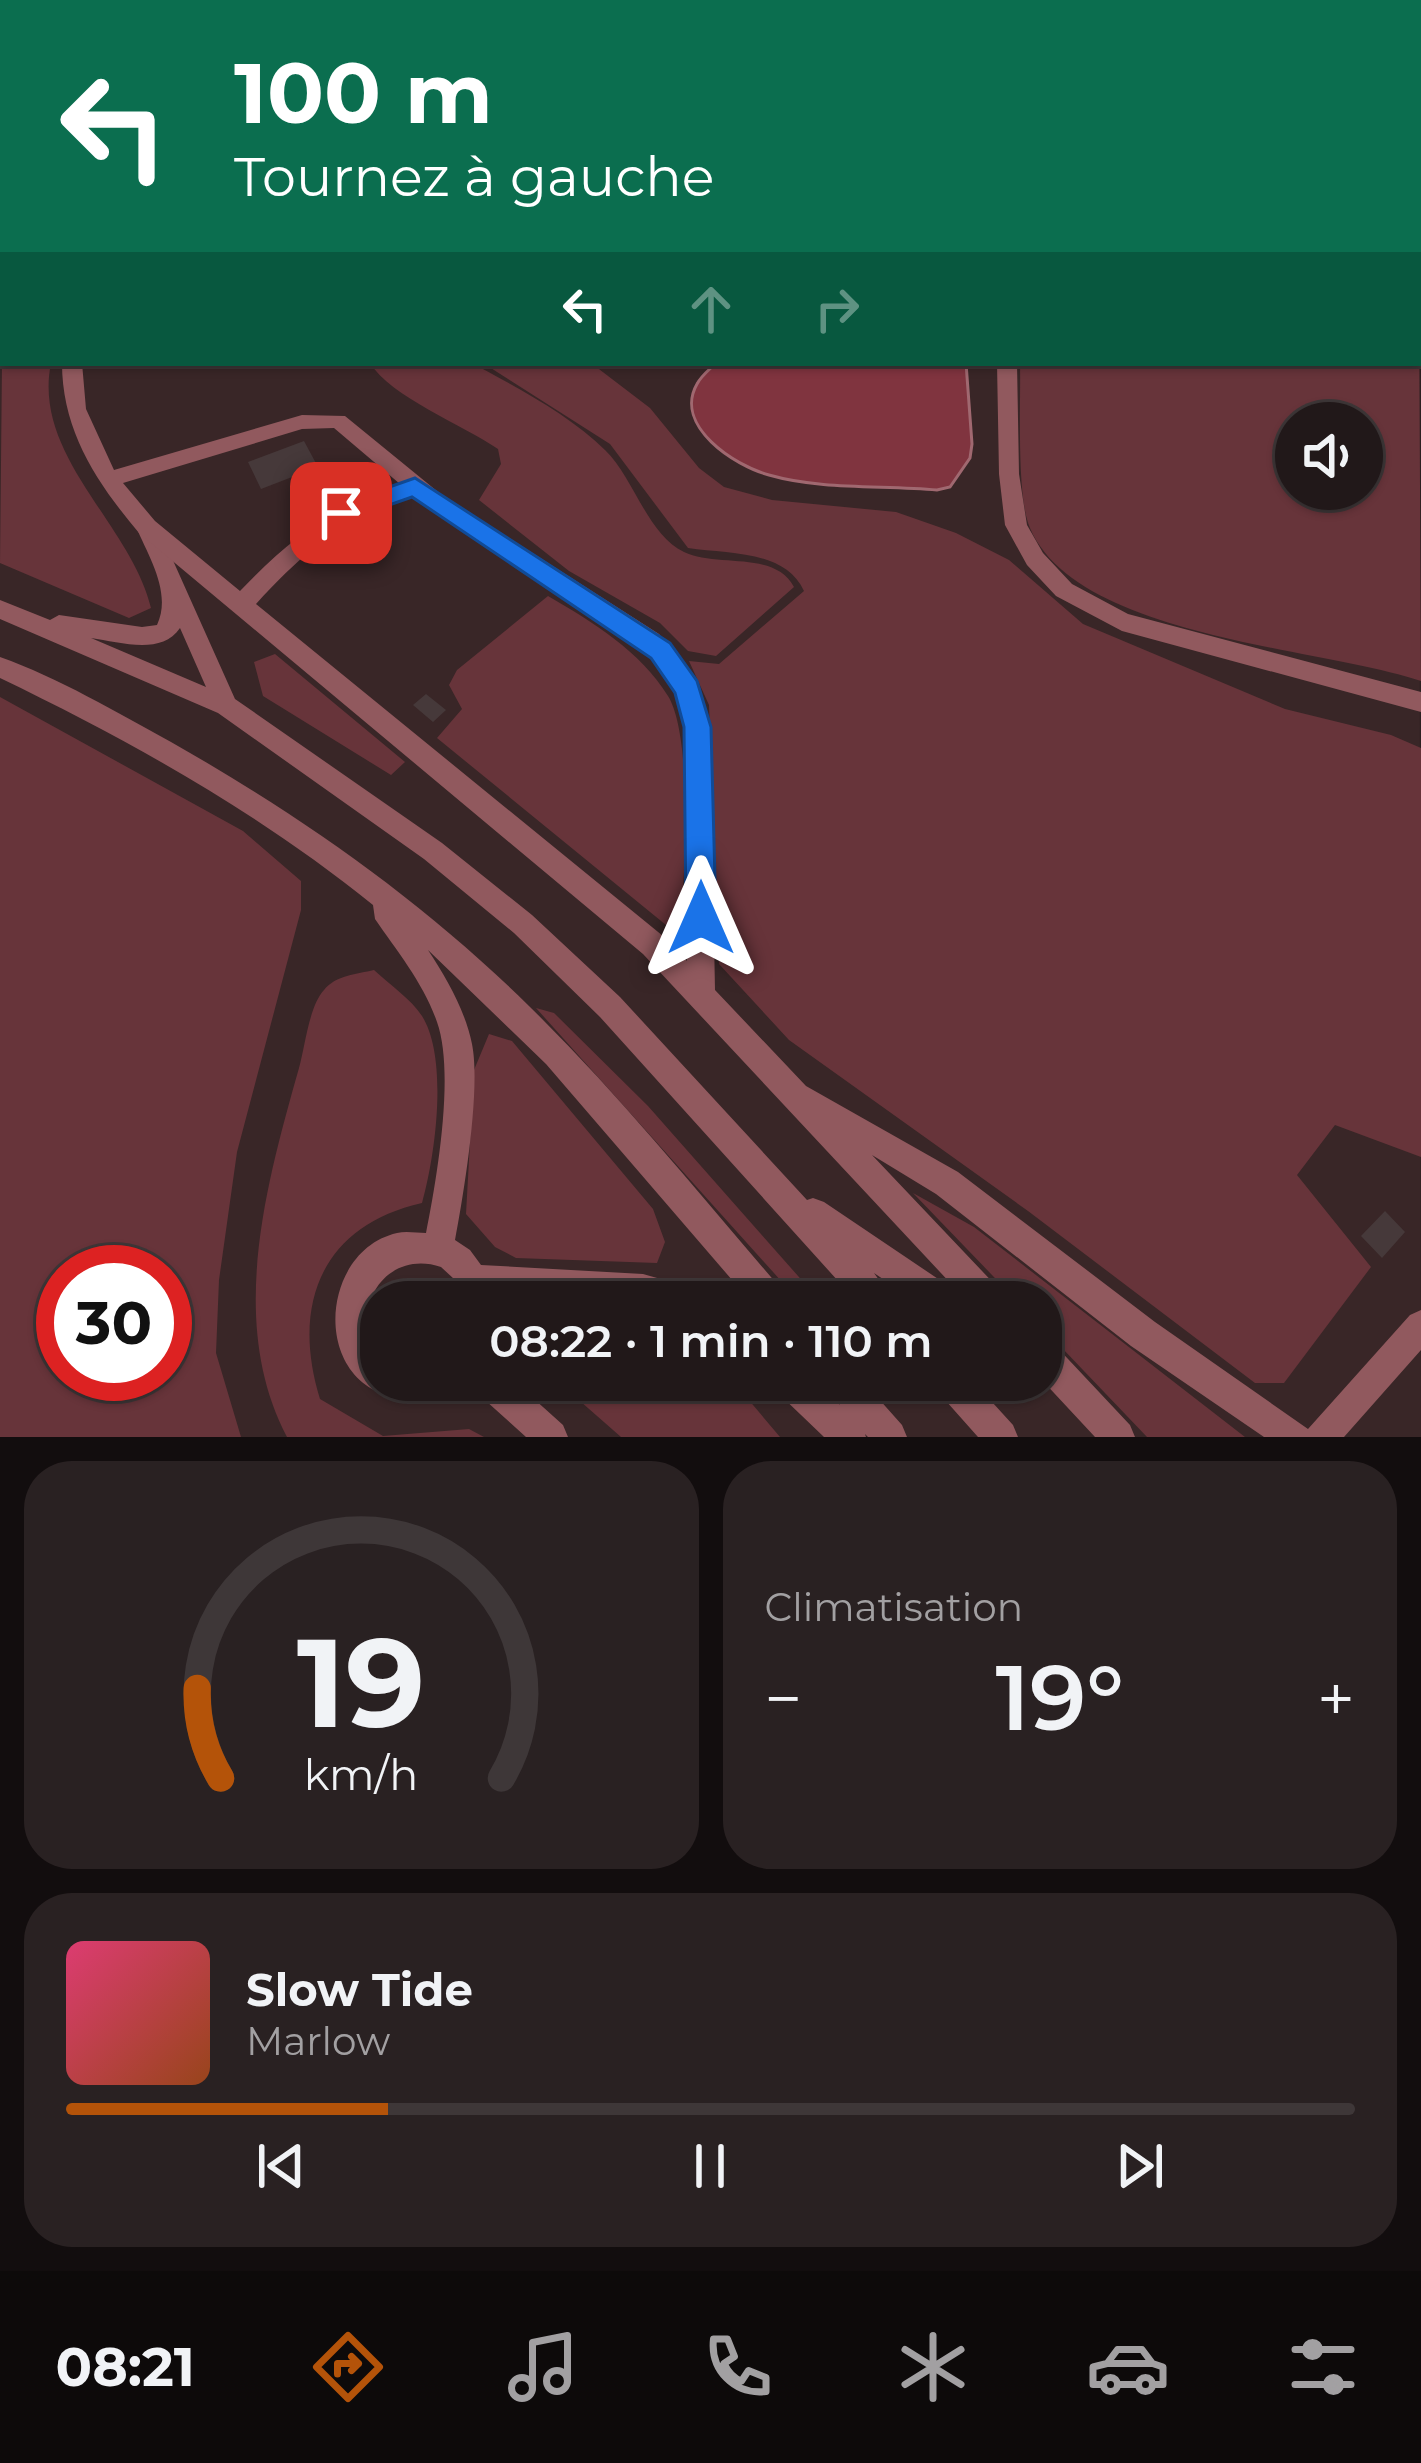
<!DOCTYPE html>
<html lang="fr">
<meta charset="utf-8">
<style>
body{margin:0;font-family:Montserrat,sans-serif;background:#292122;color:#f1f3f6;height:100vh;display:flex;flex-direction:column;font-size:45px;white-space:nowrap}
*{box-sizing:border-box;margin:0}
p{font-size:39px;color:#a2a0a2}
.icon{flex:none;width:66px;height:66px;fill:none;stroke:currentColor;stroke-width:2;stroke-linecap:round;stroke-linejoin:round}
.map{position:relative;height:1437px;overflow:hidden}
.details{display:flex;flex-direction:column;gap:24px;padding:24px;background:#120d0e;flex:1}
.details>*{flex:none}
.guide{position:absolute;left:0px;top:0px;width:1422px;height:366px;box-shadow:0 3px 9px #0004,0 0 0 3px #3e3738;background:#0b6e4f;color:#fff;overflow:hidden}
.tools{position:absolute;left:1275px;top:402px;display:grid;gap:24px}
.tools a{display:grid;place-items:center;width:108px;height:108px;border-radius:50%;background:#211819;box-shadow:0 3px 9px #0004,0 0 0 3px #3e3738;font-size:60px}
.speed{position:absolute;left:36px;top:1245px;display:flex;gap:24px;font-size:60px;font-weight:700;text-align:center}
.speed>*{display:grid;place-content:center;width:156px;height:156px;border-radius:50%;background:#211819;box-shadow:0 3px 9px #0004,0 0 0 3px #3e3738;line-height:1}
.speed .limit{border:18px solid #d22;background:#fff;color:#111}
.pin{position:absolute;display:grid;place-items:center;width:102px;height:102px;color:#fff;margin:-51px;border-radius:24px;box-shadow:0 6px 18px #0006}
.me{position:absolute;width:132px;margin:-66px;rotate:0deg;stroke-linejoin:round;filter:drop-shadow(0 0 9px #0008)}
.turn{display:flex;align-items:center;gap:42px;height:252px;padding:0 36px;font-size:54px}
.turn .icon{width:156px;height:156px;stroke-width:2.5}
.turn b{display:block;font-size:84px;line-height:102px}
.lanes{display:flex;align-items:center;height:114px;padding:0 36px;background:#0003;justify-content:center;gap:60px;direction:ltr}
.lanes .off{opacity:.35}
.big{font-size:90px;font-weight:600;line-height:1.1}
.details .card{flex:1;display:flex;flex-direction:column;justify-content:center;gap:18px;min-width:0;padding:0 42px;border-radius:48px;background:#292122}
.details .dial{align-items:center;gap:0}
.dial svg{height:312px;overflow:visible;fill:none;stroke:#3e3738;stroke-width:7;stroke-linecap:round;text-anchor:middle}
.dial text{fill:#f1f3f6;stroke:none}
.song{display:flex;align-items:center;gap:36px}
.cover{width:144px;height:144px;border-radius:18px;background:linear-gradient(135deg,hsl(340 70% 55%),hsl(20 70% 35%))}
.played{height:12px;border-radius:6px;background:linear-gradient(90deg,#b45309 25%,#3e3738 25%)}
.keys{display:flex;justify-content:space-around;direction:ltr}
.heat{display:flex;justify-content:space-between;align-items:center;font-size:66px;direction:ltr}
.details .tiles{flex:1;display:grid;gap:24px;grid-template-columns:1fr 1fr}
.card:last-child{grid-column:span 2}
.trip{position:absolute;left:360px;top:1281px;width:702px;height:120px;border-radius:48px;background:#211819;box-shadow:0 3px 9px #0004,0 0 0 3px #3e3738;font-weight:600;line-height:120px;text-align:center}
.tabs{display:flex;height:192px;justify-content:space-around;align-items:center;background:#0d0a0a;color:#a2a0a2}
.tabs .icon{width:84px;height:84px}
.tabs .current{color:#b45309}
.tabs b{font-size:54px;color:#f1f3f6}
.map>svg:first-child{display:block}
</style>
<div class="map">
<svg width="1421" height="1437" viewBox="0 0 1421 1437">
<rect width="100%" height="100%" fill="#2c2021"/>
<path fill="#392627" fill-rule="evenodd" d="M0 0 1272 3H3V363H1419V201L1421 1437H0ZM1296 423H1362V489H1296ZM63 1272H165V1374H63ZM381 1302H1041V1380H381Z"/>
<path fill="#67343a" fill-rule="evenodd" d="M0 0H552L568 3H3L0 243Z
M3 261V363H51C32 456 131 524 151 608L129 618 0 563Z
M1419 289 1421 681C1318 647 1076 637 1030 528 1016 497 1021 401 1020 363H1419ZM1296 423H1362V489H1296Z
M370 363H461L481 368C522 390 572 417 605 450 634 478 647 534 684 552 716 568 775 550 794 587L716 656 688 651 660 623 569 571 479 500 501 464 498 449C463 425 391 397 370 363Z
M483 363H591L650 408 699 468 724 487 772 500 896 512 956 533 1009 560 1083 624 1285 709 1391 735 1421 748V1157L1335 1125 1297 1175 1371 1267 1284 1383H1255L1028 1211 789 1040 719 964 709 705 689 661 719 664 804 591C785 550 729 554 688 548L610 444Z
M548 596C593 622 640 651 668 696 693 736 687 887 677 934L437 738 462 709 449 685 457 670Z
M275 654 405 762 391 775 263 696 254 662Z
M0 697 243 831 301 881V910L237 1152 219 1280 216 1353 241 1437H0ZM63 1272H165V1374H63Z
M374 970C389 984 411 999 422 1016 449 1059 435 1157 422 1203 321 1226 291 1305 320 1399L383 1436 469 1429 484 1437H287C227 1323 266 1185 299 1068 305 1047 309 1006 324 990 336 975 357 974 374 970Z
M536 1008 554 1013 648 1106 821 1302H800Z
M489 1034 512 1041 653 1209 665 1242 657 1263 516 1258 495 1247 466 1214 474 1070Z
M913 1193 974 1227 1245 1437H1147L1041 1326V1302H1018Z
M556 1380H732L780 1437H621Z"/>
<path fill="#80343f" stroke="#a06870" stroke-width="3" d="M716 363H966L972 444 970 458 950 487 937 490C883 485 821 490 769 475 735 466 673 426 697 384 701 376 710 369 716 363Z"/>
<path fill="#46393a" d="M304 441 318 467 261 489 248 462Z
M426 694 446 710 433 722 413 705Z
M1385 1211 1405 1232 1382 1258 1361 1236Z"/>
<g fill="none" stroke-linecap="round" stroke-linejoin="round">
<path fill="#91595e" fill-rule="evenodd" d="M690 0H719L721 3H692Z
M147 519 158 527 235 699 442 843 532 915 620 997 807 1200 813 1198 824 1202 956 1291 961 1302H917L874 1273 895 1302H857L600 1017 514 933 424 859 218 713 0 619V600L50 620 59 615 142 627 157 625C172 593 149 557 136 527ZM180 628 206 687 91 638C120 642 161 656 180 628Z
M0 657C59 678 116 712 171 742 300 815 423 901 529 1006 620 1095 700 1195 783 1291L788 1302H751L546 1064 428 950C447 979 465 1010 472 1044 481 1088 464 1193 455 1240L470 1250 481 1265 643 1274 703 1291 708 1302 493 1298 494 1302H462L454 1279 441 1267C400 1253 365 1283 367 1326 367 1348 381 1357 381 1380H462L457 1392C309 1437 305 1254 397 1233 406 1231 417 1233 426 1233 437 1178 455 1073 437 1022 424 984 397 951 375 919L373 905C259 813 131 741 0 678Z
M471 1380H513L563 1425 568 1437H526L476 1392Z
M772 1380H813L840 1405 823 1380H862L902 1425 907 1437H868L865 1434 866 1437H824L777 1392Z
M933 1380H972L1013 1425 1018 1437H978L938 1392Z"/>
<path fill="#91595e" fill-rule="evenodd" d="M790 0H819L821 3H792Z
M62 363H82L86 409 114 470 302 415 345 416 443 496 659 634 696 682 710 726 715 990 806 1086 958 1172 1155 1322 1308 1429 1410 1315 1421 1310V1350L1344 1437H1264L1131 1346 936 1194 872 1155 1001 1291 1006 1302H968L643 954 139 533C97 483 62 431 62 363ZM334 428 400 484C330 508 291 538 240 591L155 521 123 483 302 429ZM414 495 643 648 677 693 686 726 687 961 663 936 256 604C305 550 344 519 414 495Z
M997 363H1017L1019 474 1027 525 1043 553 1072 584 1128 614 1421 692V712L1122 631 1056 596 1027 565 1005 525 999 474Z
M1041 1339 1053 1343 1130 1425 1135 1437H1095L1041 1379Z"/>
</g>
<path fill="#1a73e8" stroke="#114b97" stroke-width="3" d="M415 478 670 643 697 681 711 727 716 918 712 928 701 933 690 928 686 918 684 727 675 693 651 658 412 497 341 522 329 513 332 507Z"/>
</svg>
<div class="tools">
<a><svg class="icon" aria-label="sound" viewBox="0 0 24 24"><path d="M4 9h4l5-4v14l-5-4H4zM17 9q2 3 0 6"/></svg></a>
</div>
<div class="speed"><div class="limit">30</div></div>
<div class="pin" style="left:341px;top:513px;background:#d93025"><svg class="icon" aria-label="arrive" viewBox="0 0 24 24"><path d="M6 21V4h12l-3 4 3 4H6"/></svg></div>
<svg class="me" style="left:701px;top:918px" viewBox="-20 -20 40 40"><path d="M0-17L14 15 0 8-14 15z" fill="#1a73e8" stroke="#fff" stroke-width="4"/></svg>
<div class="trip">08:22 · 1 min · 110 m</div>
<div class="guide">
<div class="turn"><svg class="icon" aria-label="left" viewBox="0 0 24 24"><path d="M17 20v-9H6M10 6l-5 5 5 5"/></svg><div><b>100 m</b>Tournez à gauche</div></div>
<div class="lanes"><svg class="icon" aria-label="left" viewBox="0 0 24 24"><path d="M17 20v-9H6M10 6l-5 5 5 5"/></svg><svg class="icon off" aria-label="ahead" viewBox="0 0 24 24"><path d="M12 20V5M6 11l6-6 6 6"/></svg><svg class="icon off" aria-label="right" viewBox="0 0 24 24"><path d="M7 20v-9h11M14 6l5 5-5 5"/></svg></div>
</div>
</div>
<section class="details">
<div class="tiles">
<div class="card dial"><svg viewBox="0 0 100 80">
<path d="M14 69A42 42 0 1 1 86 69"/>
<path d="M14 69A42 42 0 0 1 8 46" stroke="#b45309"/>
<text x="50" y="56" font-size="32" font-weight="700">19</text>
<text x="50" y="72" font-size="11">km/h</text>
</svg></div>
<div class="card"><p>Climatisation</p>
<div class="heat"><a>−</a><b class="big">19°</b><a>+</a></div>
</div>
<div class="card">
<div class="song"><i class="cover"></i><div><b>Slow Tide</b><p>Marlow</p></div></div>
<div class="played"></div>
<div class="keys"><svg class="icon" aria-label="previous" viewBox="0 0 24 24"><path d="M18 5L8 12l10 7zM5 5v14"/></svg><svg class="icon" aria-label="pause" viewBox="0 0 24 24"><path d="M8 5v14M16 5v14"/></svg><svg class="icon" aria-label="next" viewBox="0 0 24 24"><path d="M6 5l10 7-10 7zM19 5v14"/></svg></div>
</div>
</div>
</section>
<nav class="tabs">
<b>08:21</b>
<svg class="icon current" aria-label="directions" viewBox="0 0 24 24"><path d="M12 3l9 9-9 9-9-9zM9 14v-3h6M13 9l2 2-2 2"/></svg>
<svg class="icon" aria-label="music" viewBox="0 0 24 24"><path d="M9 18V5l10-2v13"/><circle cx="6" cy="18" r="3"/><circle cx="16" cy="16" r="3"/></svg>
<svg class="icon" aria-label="phone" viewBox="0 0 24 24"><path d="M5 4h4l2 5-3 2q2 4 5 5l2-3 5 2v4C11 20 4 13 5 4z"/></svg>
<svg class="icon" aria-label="climate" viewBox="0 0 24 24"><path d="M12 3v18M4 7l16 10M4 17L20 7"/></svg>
<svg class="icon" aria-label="car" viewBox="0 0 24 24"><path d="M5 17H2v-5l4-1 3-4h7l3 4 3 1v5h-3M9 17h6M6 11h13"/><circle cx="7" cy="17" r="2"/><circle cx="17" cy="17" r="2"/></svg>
<svg class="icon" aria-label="filters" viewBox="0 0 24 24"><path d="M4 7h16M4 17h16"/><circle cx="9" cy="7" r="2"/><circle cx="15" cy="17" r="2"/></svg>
</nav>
